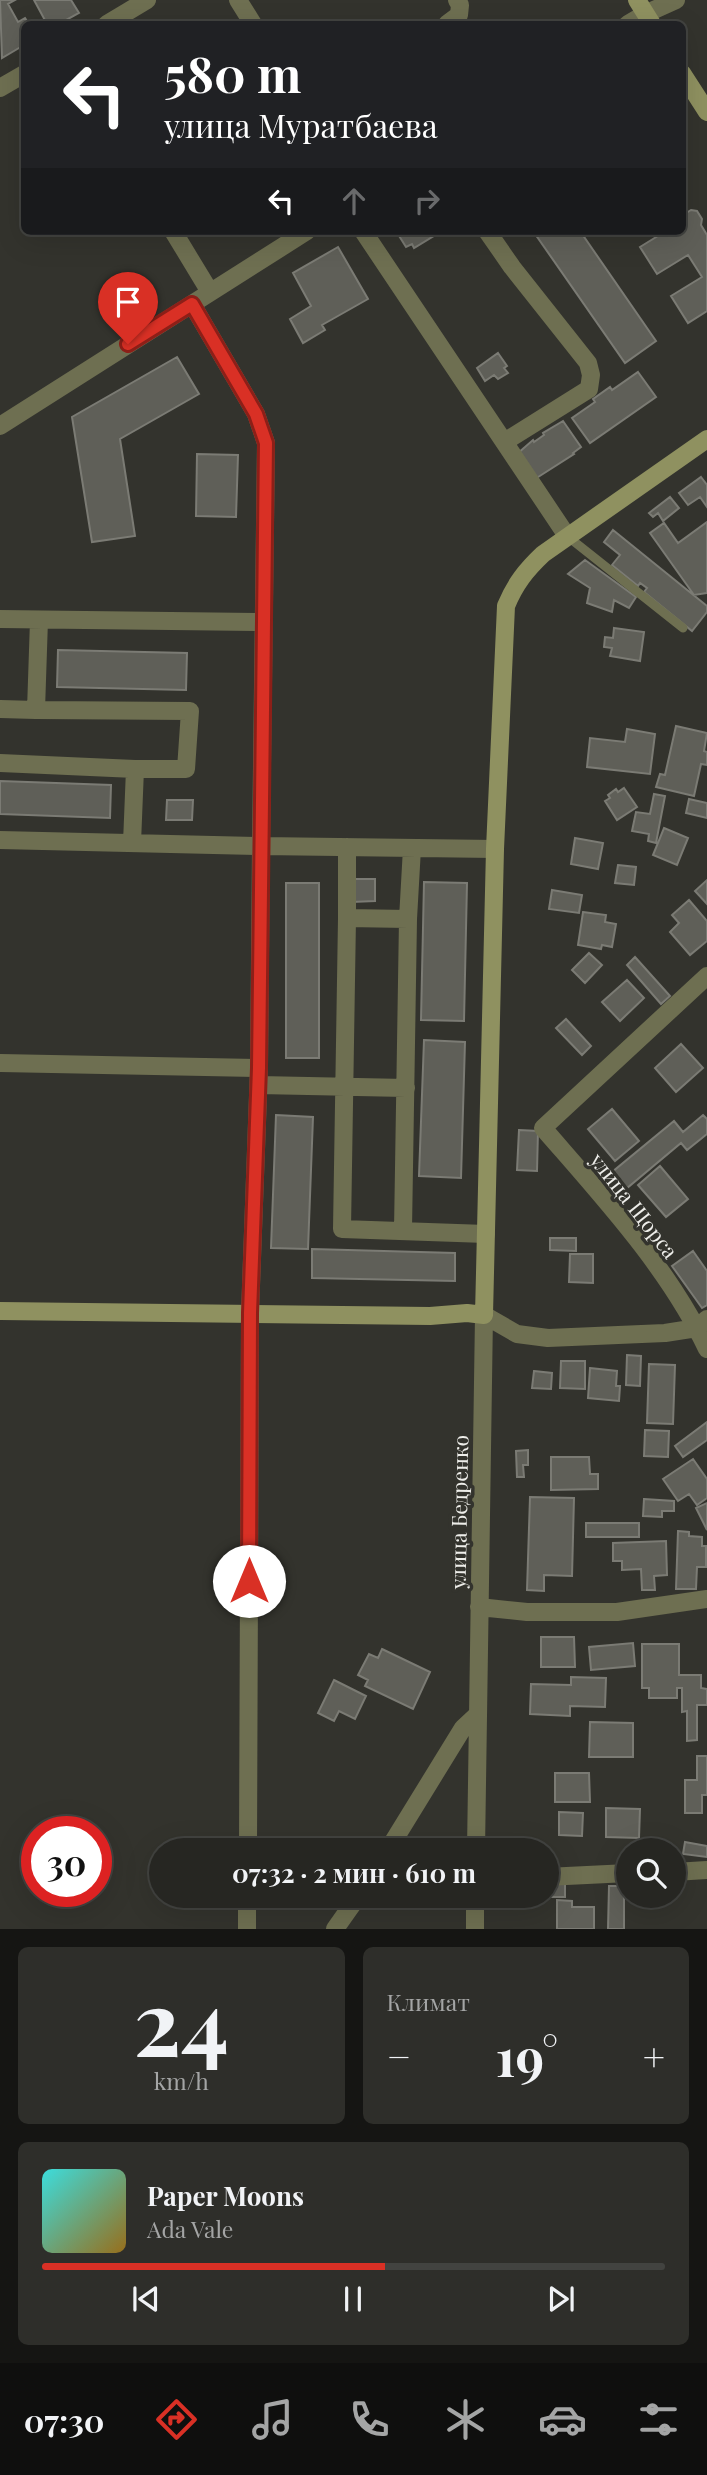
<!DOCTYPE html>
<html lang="ru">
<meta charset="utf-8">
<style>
body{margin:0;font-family:"Playfair Display",serif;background:#2e2e2a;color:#f1f3f6;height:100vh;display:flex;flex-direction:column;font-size:26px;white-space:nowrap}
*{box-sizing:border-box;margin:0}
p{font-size:23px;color:#a4a5a5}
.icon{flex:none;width:38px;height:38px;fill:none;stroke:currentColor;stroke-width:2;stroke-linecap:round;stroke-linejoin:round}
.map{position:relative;height:1929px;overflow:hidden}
.details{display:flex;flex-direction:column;gap:18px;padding:18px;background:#151513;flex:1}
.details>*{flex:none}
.guide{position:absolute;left:21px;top:21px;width:665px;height:214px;border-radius:10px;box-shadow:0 7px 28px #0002,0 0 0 2px #424340;background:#202124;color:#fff;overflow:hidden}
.tools{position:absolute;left:616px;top:1838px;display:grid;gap:14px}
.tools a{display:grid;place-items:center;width:70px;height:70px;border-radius:50%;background:#262622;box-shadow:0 7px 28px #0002,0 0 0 2px #424340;font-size:35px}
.speed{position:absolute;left:21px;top:1816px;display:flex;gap:14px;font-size:35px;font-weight:700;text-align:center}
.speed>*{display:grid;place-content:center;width:91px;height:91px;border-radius:50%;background:#262622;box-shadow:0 7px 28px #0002,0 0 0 2px #424340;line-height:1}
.speed .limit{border:10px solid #d22;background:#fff;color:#111}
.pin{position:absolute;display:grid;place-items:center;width:60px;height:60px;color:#fff;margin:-72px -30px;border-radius:50% 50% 50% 0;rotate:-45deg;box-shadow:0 0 7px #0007}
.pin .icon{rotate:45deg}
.me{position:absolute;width:77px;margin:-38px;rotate:0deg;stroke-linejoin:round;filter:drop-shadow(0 0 5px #0008)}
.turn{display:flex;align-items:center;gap:24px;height:147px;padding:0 28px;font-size:32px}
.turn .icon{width:91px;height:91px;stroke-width:2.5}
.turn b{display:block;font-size:49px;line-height:60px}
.lanes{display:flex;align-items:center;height:66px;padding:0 28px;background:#0003;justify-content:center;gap:35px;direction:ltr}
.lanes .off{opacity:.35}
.big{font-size:52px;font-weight:700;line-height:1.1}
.details .tile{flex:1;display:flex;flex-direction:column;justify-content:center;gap:10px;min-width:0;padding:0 24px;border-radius:10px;background:#2e2e2a}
.details .dial{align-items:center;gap:0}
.dial b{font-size:91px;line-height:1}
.song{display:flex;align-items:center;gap:21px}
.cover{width:84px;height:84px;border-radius:10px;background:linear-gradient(135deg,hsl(180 70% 55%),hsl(40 70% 35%))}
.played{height:7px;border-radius:4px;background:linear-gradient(90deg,#d93025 55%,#424340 55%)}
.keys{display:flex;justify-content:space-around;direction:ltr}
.heat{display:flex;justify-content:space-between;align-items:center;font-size:38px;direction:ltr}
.details .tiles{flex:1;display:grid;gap:18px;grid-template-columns:1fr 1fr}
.tile:last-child{grid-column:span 2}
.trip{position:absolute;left:149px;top:1838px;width:410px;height:70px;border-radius:35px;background:#262622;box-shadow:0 7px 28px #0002,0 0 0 2px #424340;font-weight:700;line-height:70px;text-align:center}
.dock{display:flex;height:112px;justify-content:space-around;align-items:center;background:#0f0f0e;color:#a4a5a5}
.dock .icon{width:49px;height:49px}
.dock .selected{color:#d93025}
.dock b{font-size:32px;color:#f1f3f6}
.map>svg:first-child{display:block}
</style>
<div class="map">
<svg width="707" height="1929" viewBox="0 0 707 1929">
<rect width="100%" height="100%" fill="#33332d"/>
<path fill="#5f5f58" stroke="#7b7b74" stroke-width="2" d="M0 0H15L8 4 18 22 25 18 29 24H24V45L2 58Z
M34 0H71L79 13 59 24H47Z
M691 210 697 211 702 219 701 225 707 235V311L688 323 671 296 702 277 688 255 657 274 640 247 666 231H682L683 215Z
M396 231H442L414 248 412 244 406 247Z
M533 231H580L656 341 625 363Z
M338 247 368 299 322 325 325 330 303 343 290 319 311 306 293 273Z
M498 353 507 366 504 368 508 373 498 379 494 375 485 381 477 368Z
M177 357 199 394 120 439 135 536 92 542 72 417Z
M638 372 656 397 590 443 572 418 595 402 593 399 610 387 612 390Z
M563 421 581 447 573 453 574 454 535 479 517 454 533 440 534 442 544 435 543 433Z
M197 454 238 455 236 517 196 516Z
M701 477 707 485V507L700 497 688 505 679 493Z
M670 497 679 508 663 521 658 513 653 517 649 513Z
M707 522V593L694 595 650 533 664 523 678 543Z
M613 530 707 606V612L692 631 644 592 647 588 640 583 638 586 612 565 620 555 604 542Z
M585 560 636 597 629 608 614 600 612 612 587 603 590 588 568 574Z
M614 628 644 632 640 661 610 656 612 648 604 647 605 637 613 638Z
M58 650 187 653 186 690 57 687Z
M676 726 707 733 704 751 707 752V765L701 764 694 796 656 787 660 774 665 775Z
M627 729 655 734 650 774 587 767 590 738 625 742Z
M0 781 111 785 110 818 0 814Z
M624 788 637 807 617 820 605 801 610 798 608 795 616 789 618 792Z
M654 794 665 796 656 843 648 841 649 834 632 831 636 812 650 814Z
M689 799 707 803V818L686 813Z
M167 800H193L192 820H166Z
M664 828 688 838 677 865 653 855Z
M575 838 603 843 598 869 571 864Z
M618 865 636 867 634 885 615 883Z
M352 879H375V901L352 902Z
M707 880V904L695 891Z
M424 882 467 883 464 1021 421 1020Z
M286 883H319V1058H286Z
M552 890 582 895 579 913 549 909Z
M689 900 707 921V941L690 955 670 932 679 923 672 915Z
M583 912 606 915 605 922 616 924 612 947 602 945 601 949 578 945Z
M589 953 602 965 585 983 572 970Z
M635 957 670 996 661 1004 627 965Z
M627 980 644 998 620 1021 602 1002Z
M566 1019 591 1046 582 1055 556 1028Z
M424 1040 465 1042 461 1178 419 1176Z
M681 1044 703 1068 676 1092 655 1068Z
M612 1109 639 1141 615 1161 588 1129Z
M276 1115 313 1117 308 1249 271 1248Z
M703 1115 707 1119V1134L687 1150 681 1143 614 1199 600 1182 674 1121 683 1132Z
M519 1130 538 1131 537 1171 517 1170Z
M660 1166 688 1199 666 1217 638 1185Z
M550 1238H576V1251L550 1250Z
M312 1249 455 1253V1281L312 1278Z
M693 1251 707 1271V1305L702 1308 672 1266Z
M570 1254H593V1283L569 1282Z
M627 1355 641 1356 640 1386 626 1385Z
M561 1361H585V1389L560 1388Z
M649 1364 675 1365 673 1424 647 1423Z
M590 1368 617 1371 616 1386H620L619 1401 588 1398Z
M534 1371 552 1373 551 1389 532 1388Z
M707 1422V1440L683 1457 675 1446Z
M645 1430 669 1431 668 1457 644 1456Z
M528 1450V1465H523L524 1477H517L516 1451Z
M551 1457H589L590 1474H598V1489L551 1490Z
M693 1459 707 1479V1498L697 1505 689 1494 678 1501 663 1479Z
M530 1497 574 1498 572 1576 544 1575V1591L527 1590Z
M644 1499 674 1501V1511H662V1517L643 1516Z
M707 1503V1530L696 1508Z
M586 1523H639V1537H586Z
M678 1531 689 1532V1536L702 1537V1546H706V1567H697L696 1589H676Z
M666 1541 667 1575 654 1576 655 1590H642L641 1569 622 1570V1561H613V1543Z
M541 1637H574L575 1667H541Z
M633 1643 635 1666 591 1670 589 1647Z
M642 1644H679V1675H701V1688L707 1689V1705H697V1740L687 1741V1711L682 1712V1688H677V1698H649V1688H642Z
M382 1649 430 1672 413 1709 365 1686 368 1680 358 1675 369 1654 378 1658Z
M571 1677 606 1678 605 1707 570 1706V1716L530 1714 531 1684 571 1685Z
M334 1680 366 1696 355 1719 339 1711 334 1721 318 1713Z
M590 1722 633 1723V1757H589Z
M697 1756H707V1795H702V1813H685V1780H697Z
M555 1773H589L590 1802H555Z
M606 1808 640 1809 639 1838 606 1837Z
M559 1812 583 1813 582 1836 559 1835Z
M685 1842 707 1846V1857L683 1854Z
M546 1883H565V1897H531L546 1895Z
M609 1886H624V1929H608Z
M557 1900 572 1901V1907H594V1929H557Z"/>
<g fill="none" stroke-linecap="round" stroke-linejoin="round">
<path stroke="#6e6f51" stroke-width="9" d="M567 536 683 628"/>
<path stroke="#6e6f51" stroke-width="18" d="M238 0 253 24
M107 24 147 0
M447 24 459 15 460 5 457 0
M628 24 645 14 676 0
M0 88 24 74
M173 231 210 292
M363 231 567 536
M487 231 512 267 588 363 591 375 589 389 504 442
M192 304 256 414 266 443 261 846 495 849
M0 426 307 231
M0 619 264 622
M0 709 36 710 39 620
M36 710 190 711 186 769H135
M0 763 135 769 132 843
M0 840 261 846 259 1068 250 1313 248 1850
M347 918V847
M408 919 412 848
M707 976 543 1128C601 1195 669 1268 707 1349
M0 1063 259 1068
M259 1085 406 1088
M403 1230 408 919 347 918 342 1229 486 1234
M479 1607 527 1612H617L707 1599
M388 1850 463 1728 478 1714
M476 1850 484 1315 517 1334 548 1338 665 1333 697 1328 707 1319
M674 1872 707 1870
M546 1877 628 1873
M247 1929V1895
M335 1929 359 1895
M475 1929V1895"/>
<path stroke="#8f9160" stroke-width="18" d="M637 0 652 24
M682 73 707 112
M0 1311 430 1316 467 1313 484 1315 495 849 506 606C515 584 526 570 543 554L707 439"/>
</g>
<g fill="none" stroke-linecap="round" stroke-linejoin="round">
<defs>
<path id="route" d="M128 344 192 304 256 414 266 443 259 1068 250 1313 249 1581"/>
</defs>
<use href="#route" stroke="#8d1f18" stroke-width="18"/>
<use href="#route" stroke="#d93025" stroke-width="12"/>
</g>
<g text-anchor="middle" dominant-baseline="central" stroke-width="7" stroke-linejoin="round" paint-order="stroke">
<g font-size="21" fill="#eeeeea" stroke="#33332d">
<text transform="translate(635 1205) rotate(52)">улица Щорса</text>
<text transform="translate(458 1512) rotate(-89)">улица Бедренко</text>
</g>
</g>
</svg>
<div class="tools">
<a><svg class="icon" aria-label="search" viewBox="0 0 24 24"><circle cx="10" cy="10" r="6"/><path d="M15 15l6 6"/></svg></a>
</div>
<div class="speed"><div class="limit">30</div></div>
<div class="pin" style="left:128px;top:344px;background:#d93025"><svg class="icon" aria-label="arrive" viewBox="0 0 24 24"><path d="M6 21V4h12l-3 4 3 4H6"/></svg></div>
<svg class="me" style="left:249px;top:1581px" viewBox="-20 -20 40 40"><circle r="19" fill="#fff"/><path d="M0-13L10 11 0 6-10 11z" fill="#d93025"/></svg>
<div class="trip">07:32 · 2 мин · 610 m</div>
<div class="guide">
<div class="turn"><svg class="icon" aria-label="left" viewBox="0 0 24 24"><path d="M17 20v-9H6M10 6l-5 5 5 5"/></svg><div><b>580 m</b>улица Муратбаева</div></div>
<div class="lanes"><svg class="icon" aria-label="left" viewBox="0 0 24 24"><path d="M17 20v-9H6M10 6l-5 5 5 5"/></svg><svg class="icon off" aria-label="ahead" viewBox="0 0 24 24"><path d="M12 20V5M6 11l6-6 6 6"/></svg><svg class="icon off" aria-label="right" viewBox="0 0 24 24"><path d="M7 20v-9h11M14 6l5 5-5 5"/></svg></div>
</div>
</div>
<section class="details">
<div class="tiles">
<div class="tile dial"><b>24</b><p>km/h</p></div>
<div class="tile"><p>Климат</p>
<div class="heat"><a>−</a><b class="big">19°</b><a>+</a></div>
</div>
<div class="tile">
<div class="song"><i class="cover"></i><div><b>Paper Moons</b><p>Ada Vale</p></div></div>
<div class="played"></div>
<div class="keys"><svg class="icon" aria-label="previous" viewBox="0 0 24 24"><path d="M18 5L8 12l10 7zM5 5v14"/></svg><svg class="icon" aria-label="pause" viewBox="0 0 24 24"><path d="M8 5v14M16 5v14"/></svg><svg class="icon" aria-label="next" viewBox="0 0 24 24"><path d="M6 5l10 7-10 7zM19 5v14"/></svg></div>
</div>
</div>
</section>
<nav class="dock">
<b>07:30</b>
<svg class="icon selected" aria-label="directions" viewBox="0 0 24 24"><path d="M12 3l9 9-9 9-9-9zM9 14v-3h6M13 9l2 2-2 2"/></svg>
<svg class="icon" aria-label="music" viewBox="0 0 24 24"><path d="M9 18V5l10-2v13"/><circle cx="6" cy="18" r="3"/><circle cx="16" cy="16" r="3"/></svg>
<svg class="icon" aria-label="phone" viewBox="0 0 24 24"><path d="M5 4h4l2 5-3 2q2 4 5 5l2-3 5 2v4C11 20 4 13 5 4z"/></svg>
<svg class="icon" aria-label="climate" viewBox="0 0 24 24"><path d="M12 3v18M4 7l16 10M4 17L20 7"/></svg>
<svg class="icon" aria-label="car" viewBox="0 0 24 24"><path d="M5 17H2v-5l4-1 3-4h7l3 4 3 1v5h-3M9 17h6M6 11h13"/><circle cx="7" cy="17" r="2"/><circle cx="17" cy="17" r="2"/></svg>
<svg class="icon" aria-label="filters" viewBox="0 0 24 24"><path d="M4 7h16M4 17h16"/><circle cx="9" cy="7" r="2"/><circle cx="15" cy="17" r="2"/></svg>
</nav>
